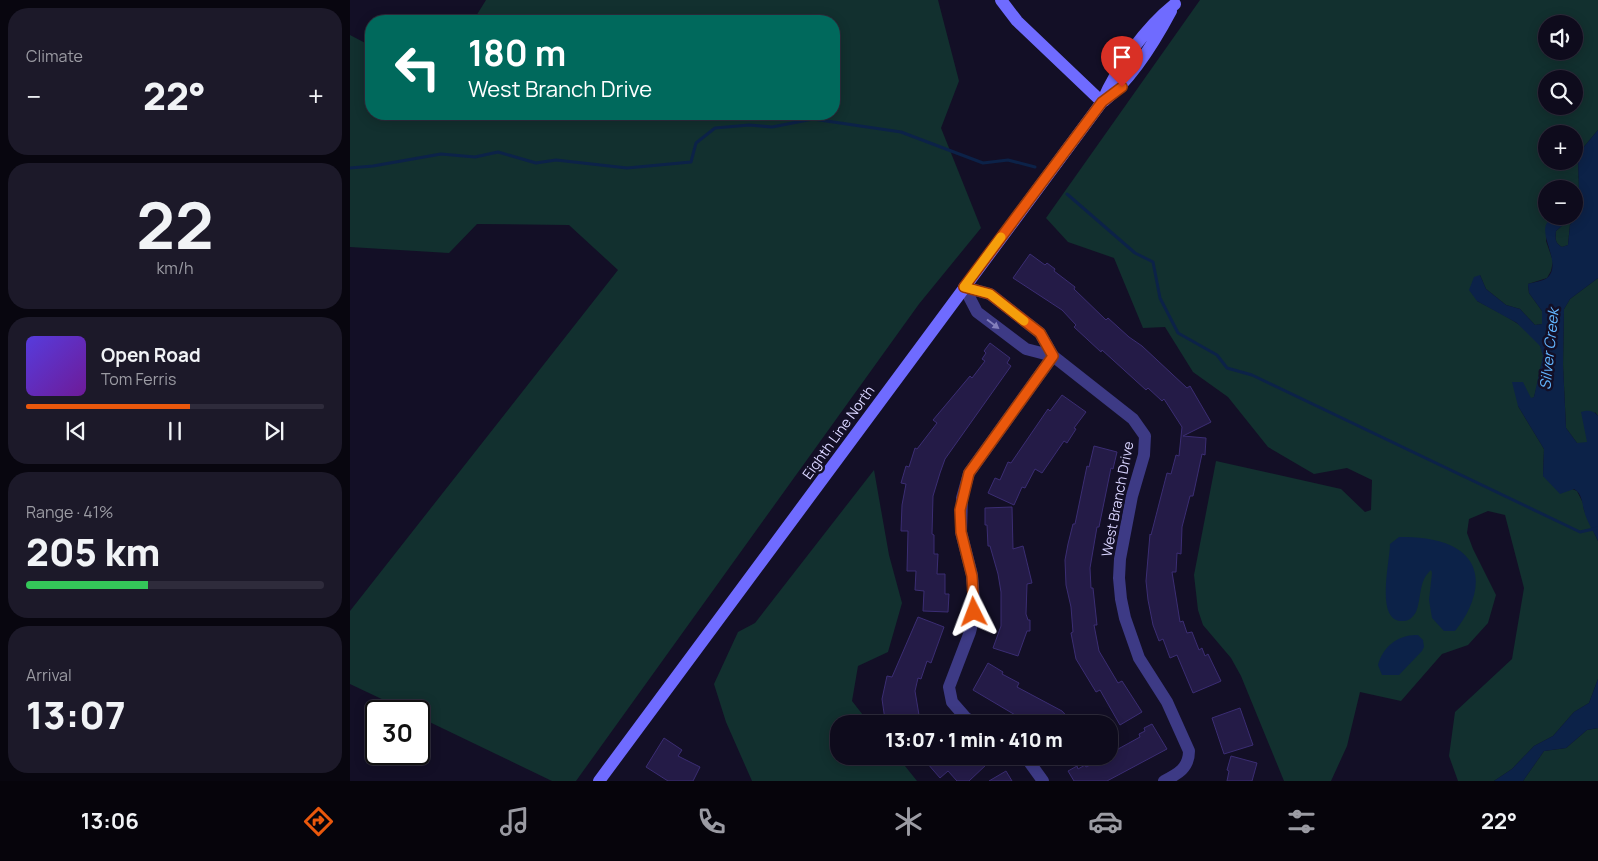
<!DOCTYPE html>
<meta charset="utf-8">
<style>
body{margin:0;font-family:Manrope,sans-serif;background:#1c1929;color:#f1f3f6;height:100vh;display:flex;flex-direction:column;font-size:19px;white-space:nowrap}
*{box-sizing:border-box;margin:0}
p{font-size:16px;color:#9b9ba3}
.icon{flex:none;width:28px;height:28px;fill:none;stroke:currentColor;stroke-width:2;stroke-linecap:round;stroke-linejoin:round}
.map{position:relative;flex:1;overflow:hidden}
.details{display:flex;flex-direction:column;gap:8px;padding:8px;background:#08060f;width:350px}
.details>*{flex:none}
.banner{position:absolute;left:15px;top:15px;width:475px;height:105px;border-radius:20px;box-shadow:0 2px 12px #0003,0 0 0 1px #2e2b3b;background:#00695c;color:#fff;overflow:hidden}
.buttons{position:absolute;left:1188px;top:15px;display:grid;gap:10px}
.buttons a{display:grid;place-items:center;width:45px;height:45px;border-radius:50%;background:#0e0b1c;box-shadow:0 2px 12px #0003,0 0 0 1px #2e2b3b;font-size:25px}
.speed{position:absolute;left:15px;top:700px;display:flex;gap:10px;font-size:25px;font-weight:700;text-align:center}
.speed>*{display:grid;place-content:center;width:65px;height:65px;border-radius:50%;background:#0e0b1c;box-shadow:0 2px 12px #0003,0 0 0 1px #2e2b3b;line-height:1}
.speed .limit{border:2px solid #111;border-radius:8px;background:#fff;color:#111}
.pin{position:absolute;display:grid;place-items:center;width:42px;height:42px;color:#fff;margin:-51px -21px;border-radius:50% 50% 50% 0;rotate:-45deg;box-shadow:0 0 5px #0007}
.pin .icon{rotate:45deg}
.me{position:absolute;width:55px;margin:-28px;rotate:357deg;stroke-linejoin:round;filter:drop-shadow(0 0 4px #0008)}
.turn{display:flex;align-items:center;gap:18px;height:105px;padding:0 20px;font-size:22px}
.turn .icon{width:65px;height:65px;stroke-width:2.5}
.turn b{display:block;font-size:35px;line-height:42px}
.big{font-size:38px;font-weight:800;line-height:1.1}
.details .tile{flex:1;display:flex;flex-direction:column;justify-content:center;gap:8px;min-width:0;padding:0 18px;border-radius:20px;background:#1c1929}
.details .dial{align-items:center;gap:0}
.dial b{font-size:65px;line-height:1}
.song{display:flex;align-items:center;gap:15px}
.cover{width:60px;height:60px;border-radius:8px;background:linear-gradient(135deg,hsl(250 70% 55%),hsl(280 70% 35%))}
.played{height:5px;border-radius:2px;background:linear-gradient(90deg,#ea580c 55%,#2e2b3b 55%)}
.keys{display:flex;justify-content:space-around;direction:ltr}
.heat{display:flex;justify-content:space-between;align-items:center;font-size:28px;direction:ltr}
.charge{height:8px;border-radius:4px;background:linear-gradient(90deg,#34c759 41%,#2e2b3b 0)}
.trip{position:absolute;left:480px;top:715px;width:288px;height:50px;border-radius:20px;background:#0e0b1c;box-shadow:0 2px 12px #0003,0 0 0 1px #2e2b3b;font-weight:800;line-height:50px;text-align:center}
.tabs{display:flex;height:80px;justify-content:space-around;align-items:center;background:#06040b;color:#9b9ba3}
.tabs .icon{width:35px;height:35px}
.tabs .active{color:#ea580c}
.tabs b{font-size:22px;color:#f1f3f6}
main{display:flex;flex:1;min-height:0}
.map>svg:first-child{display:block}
</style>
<main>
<section class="details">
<div class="tile"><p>Climate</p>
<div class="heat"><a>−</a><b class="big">22°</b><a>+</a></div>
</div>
<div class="tile dial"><b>22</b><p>km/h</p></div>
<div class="tile">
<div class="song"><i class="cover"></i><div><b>Open Road</b><p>Tom Ferris</p></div></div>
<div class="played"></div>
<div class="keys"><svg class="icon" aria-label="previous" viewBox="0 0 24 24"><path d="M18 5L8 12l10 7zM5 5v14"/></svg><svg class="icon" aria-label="pause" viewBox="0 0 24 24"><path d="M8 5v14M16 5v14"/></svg><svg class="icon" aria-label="next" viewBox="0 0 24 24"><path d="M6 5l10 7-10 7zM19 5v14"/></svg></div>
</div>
<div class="tile"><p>Range · 41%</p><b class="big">205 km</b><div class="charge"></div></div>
<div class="tile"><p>Arrival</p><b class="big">13:07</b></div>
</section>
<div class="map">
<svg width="1248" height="781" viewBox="0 0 1248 781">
<rect width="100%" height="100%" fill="#130f26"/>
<path fill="#12302f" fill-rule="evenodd" d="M136 0H588L609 81 591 128 631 228 569 304 226 781H202L69 717V711H57L0 684V611L268 270 219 225 127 224 99 253 0 247V35L21 46V114H484V21H123Z
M850 0H1248V130L1228 154 1229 189 1224 198V189H1196V216H1205L1199 220 1196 241 1203 261 1201 271 1197 278 1178 284 1179 293 1192 311V324L1185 325 1170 309 1156 305 1136 289 1130 275 1127 301C1146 311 1190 331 1193 354 1194 367 1187 385 1184 397L1168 406 1194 449 1193 476 1227 491 1233 503 1234 510 1248 541V679L1239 703 1224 712 1203 736 1184 746 1162 769 1144 781H1108L1099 756 1105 712 1162 659 1174 588 1155 515 1138 511 1119 519 1117 533 1123 549 1146 595 1138 623 1118 645 1092 654 1051 701 1010 692 997 746 981 781H934L891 676 881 658 853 625 848 610 844 575 866 461 991 489 1015 512 1021 510 1022 480 997 468 964 474 918 447 878 397 843 372 815 327 793 328 764 258 718 242 696 218ZM1196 24H1224V51H1196ZM1196 79H1224V106H1196ZM1196 134H1224V161H1196Z
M1224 199 1228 204 1230 211 1220 225 1218 245 1212 247C1205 243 1205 239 1206 231L1216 222 1219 216H1224Z
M1248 278V416L1245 412 1237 443H1227L1216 428 1213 365 1214 309 1220 299Z
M524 470 539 555 552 603 538 652 508 666 502 701 520 724H489V756H547L567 781H402L376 722 364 684 388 632 405 623Z
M1248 728V781H1173L1194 751 1216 748 1237 730Z"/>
<path fill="#0c2248" d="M1248 130V278L1220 299 1214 309 1213 365 1216 428 1227 443 1237 442 1231 412C1238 410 1243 410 1248 416V541C1244 531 1236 521 1234 510 1232 503 1232 493 1224 489L1210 494 1193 476 1194 449 1168 406 1162 382H1173L1181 398 1184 397 1193 356 1190 346 1167 323 1127 301 1119 290 1124 277 1130 275 1136 289 1156 305 1170 309 1185 325 1192 324V311L1179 293 1178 284C1184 282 1193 281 1197 278 1218 260 1168 216 1219 216L1216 222 1206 231C1205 239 1205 243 1212 247L1218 245 1220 225 1230 211 1228 204 1224 199 1229 189 1228 154Z
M1049 537C1067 537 1085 538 1102 546 1140 565 1126 605 1105 631H1094L1082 618 1079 600 1082 573 1081 570C1068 581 1072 598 1066 612 1063 617 1059 621 1054 621 1024 624 1040 562 1040 544Z
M1068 635 1073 640 1074 647 1072 651 1049 675H1032L1028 665C1033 646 1049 634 1068 635Z
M1248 679V728L1237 730 1216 748 1194 751 1173 781H1144L1162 769 1184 746 1203 736 1224 712 1239 703Z"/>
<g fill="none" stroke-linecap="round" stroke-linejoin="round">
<path stroke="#0c2248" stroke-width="3" d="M0 168 23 166 91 154 125 157 148 152 186 163 206 160 277 168 341 162 346 143 365 128 399 125 422 127 463 119 551 132 633 163 658 160 685 167
M717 194 785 253 803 262 810 298 828 333 867 355 877 368 902 375 1230 532 1248 528"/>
</g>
<path fill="#241b47" stroke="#3b2d73" d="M680 254 695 265 697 263 705 269 704 271 725 287 724 289 756 320 758 318 779 337 792 346 837 388 840 386 861 422 833 436 856 438 855 455 852 454 843 496H840L832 527 831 554 827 553 826 572H822L830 622 833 621 837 633 842 632 849 650 852 648 855 656 858 654 871 681 869 682 843 693 827 655 820 658 813 639 809 641 803 625 798 600 796 581 800 534 801 535 817 473 821 474 826 455 829 456 832 427 814 399 812 401 798 388 796 390 752 350 751 352 724 327 726 325 712 310 663 278Z
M640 343 660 358 657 363 661 366 595 459 590 473 583 496 582 534 584 535V554H588L587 574H595V594H599L598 612 573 611 574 591 565 590 566 571H557L558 531H551L552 505 556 484 551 483 556 466 559 467 565 448 567 449 587 423 583 420 594 407 620 376 622 378 635 361 632 359 636 353 634 351Z
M712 395 736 412 724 428 726 429 717 443 714 441 692 473 685 469 675 488 672 487 664 505 638 493 645 478 650 480 658 462 661 463 698 409 700 411Z
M744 446 767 452 763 469 761 468 749 527H747L740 568 741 588H743L747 625H744L749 651 768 683 772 681 792 712 770 725 750 690 746 692 726 659 721 633 723 632 721 607 716 585 715 560 718 544 723 524H725L737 466 739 467Z
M662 507 663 549 673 546 682 583 677 584 676 614 678 620H680V631H677L668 656 643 648 651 626V592L648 574 640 546H638L637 525H635V508Z
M568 617 594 627 581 663 577 661 571 679 568 678 565 691 569 715 535 720 532 699 537 676 542 677Z
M638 663 653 672 652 674 669 683 667 687 712 711 724 724H686L674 716 672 719 623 690Z
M890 708 903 745 874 754 862 718Z
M802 724 817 749 757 781H724L718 771 727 766 728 769 735 765 736 767 759 756V754L790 737 789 734 795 731 794 728Z
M314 738 332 750 328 756 350 767 343 781H318L296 767Z
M571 756H630L637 764 619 781H607L598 771 590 778Z
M881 756 907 763 902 781H877L879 771 877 770Z
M656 771 662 781H639Z"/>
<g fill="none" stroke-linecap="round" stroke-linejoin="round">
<path stroke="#3d3a85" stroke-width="12" d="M614 287 627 312 676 349 703 356 783 419 795 436 794 455 782 496 770 559 769 578 771 599 775 618 789 658 817 702 839 751C839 768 828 774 814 781
M614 287 640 294 690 333 703 356
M626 724 616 718 602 702 599 687 620 632 625 612 622 575 611 532 612 498 619 473 703 356
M675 756 693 781"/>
<path stroke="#6f6bff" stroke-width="12" d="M651 0 667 21 752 102
M754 101C782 79 804 43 821 11
M249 781 752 102C767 67 795 28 825 4"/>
</g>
<defs><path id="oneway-solid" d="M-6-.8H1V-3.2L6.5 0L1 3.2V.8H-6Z" transform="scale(1.25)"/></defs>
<use fill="#837fbc" href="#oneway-solid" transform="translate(643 324) rotate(37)"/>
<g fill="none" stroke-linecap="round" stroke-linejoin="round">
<defs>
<path id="route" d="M624 612 622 576 611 532 610 510 619 473 703 356 690 333 640 294 614 287 752 102 772 87"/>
</defs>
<use href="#route" stroke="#983908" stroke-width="12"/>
<use href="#route" stroke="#ea580c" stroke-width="9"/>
<path stroke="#f59e0b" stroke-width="9" d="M651 237 614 287 640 294 674 321"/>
</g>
<g text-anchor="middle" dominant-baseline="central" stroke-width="5" stroke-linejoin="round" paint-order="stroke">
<g font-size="14" fill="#d9d4ff" stroke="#130f26">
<text transform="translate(488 432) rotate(-54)">Eighth Line North</text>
<text transform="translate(767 499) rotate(-79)">West Branch Drive</text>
</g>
<g font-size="15" font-style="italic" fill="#62b6ff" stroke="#130f26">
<text transform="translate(1199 349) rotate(-84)">Silver Creek</text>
</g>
</g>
</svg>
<div class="buttons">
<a><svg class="icon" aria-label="sound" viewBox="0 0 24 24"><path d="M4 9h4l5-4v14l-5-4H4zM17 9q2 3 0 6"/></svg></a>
<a><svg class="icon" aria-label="search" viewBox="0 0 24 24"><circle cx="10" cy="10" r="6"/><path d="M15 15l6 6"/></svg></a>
<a>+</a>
<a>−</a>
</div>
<div class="speed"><div class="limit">30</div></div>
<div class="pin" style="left:772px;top:87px;background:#d93025"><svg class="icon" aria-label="arrive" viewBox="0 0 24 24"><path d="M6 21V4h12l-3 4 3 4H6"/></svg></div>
<svg class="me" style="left:624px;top:612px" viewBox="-20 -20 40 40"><path d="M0-17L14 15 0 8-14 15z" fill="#ea580c" stroke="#fff" stroke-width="4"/></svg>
<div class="trip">13:07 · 1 min · 410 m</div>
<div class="banner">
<div class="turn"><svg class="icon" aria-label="left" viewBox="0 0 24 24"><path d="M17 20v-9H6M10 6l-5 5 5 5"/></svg><div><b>180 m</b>West Branch Drive</div></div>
</div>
</div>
</main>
<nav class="tabs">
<b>13:06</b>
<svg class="icon active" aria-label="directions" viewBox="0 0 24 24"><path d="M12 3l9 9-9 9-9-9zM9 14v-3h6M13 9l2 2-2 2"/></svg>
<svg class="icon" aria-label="music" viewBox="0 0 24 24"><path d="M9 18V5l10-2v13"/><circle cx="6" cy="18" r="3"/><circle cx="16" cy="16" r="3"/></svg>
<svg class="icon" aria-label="phone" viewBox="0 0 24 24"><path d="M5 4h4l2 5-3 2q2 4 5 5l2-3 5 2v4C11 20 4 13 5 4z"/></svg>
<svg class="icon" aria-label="climate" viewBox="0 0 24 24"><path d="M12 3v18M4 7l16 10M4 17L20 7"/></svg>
<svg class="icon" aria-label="car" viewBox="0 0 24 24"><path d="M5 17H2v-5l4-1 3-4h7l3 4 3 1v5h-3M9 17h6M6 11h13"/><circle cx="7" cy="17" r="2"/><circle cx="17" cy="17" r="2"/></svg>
<svg class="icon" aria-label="filters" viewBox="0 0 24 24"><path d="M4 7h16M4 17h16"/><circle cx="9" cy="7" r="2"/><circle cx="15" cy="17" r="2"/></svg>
<b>22°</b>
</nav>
